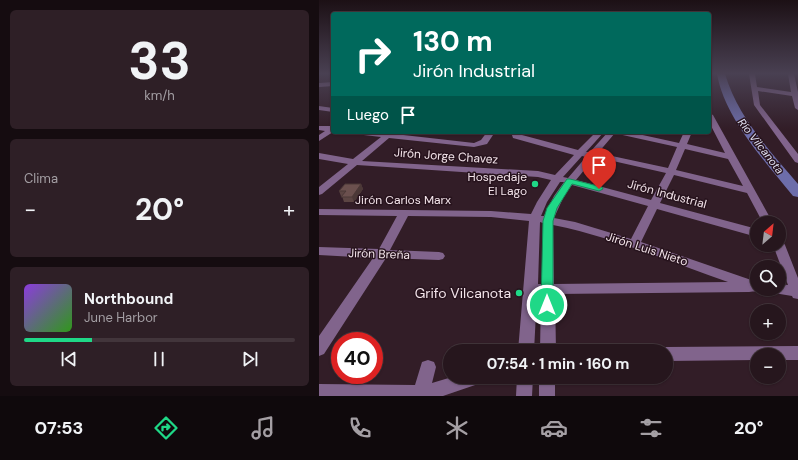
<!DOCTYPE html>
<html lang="es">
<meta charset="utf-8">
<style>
body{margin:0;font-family:"DM Sans",sans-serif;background:#2e1f26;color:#f1f3f6;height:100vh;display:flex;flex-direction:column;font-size:15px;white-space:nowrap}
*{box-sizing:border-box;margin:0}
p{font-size:13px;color:#a49fa4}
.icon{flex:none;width:22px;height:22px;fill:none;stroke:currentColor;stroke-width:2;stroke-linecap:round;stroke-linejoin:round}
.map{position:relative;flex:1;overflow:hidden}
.sheet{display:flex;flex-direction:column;gap:10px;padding:10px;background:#150c10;width:319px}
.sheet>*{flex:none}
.hud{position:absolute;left:12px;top:12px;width:380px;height:122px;border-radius:4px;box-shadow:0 1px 3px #0004,0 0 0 1px #42353b;background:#00695c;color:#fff;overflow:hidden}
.needle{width:26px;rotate:28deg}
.buttons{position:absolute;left:431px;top:216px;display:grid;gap:8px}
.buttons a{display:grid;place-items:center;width:36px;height:36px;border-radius:50%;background:#26161d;box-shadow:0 1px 3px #0004,0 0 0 1px #42353b;font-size:20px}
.speed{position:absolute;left:12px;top:332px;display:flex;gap:8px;font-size:20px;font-weight:700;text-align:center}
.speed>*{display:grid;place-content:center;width:52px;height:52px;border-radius:50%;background:#26161d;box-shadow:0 1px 3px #0004,0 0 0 1px #42353b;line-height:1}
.speed .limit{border:6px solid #d22;background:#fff;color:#111}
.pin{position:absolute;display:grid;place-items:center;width:34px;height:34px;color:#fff;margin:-41px -17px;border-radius:50% 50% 50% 0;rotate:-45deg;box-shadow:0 0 4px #0007}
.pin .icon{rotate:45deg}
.me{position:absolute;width:44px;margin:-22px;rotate:0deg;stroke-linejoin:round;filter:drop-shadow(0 0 3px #0008)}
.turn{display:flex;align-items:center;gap:14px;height:84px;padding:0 16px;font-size:18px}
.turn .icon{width:52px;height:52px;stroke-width:2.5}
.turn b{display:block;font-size:28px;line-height:34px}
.then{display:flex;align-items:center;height:38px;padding:0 16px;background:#0003;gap:8px;font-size:15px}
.big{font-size:30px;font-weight:700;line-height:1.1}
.sheet .tile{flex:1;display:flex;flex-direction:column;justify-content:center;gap:6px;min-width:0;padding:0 14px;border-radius:6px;background:#2e1f26}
.sheet .dial{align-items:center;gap:0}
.dial b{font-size:52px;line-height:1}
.song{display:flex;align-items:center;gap:12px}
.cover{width:48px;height:48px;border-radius:6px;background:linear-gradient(135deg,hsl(270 70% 55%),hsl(110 70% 35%))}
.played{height:4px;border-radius:2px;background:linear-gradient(90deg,#1fd887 25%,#42353b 25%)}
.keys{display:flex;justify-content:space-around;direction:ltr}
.heat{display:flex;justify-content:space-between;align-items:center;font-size:22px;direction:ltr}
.trip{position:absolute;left:124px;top:344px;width:230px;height:40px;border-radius:20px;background:#26161d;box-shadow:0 1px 3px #0004,0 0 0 1px #42353b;font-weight:700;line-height:40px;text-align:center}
.dock{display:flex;height:64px;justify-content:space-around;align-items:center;background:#0f090c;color:#a49fa4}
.dock .icon{width:28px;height:28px}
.dock .active{color:#1fd887}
.dock b{font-size:18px;color:#f1f3f6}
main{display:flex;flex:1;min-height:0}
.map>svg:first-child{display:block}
</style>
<main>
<section class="sheet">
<div class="tile dial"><b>33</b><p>km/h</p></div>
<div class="tile"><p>Clima</p>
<div class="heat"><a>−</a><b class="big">20°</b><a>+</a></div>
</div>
<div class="tile">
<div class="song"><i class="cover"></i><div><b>Northbound</b><p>June Harbor</p></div></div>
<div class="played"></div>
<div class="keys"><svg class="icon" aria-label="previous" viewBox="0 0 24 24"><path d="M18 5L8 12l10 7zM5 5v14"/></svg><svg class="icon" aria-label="pause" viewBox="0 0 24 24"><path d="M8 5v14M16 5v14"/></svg><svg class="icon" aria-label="next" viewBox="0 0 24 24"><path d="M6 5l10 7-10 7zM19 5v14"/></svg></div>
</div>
</section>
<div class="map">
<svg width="479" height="396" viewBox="0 0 479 396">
<rect width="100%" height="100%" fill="#321d27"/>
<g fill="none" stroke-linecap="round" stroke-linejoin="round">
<path fill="#6d6daa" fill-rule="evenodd" d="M398 74H406C419 117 450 150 479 184V197L474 196C446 161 406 119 398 74Z"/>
<path fill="#81648c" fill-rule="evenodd" d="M430 74H436L438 87 472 92 469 74H475L479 92V110L476 108 473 96 439 91 441 105 479 154V163L476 162 435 105Z
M14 82V86L0 87V83Z
M0 106 14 108V112L0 110Z
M390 113 394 115 454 223H444L428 193 355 175 341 203 438 229V237L338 209 322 242 438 282V289H443V291C438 292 435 291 430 292L236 294 237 351H221L222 294H218L215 351H199L210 221 172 217 89 216 71 250 120 252 124 253 126 256 124 259 120 260 67 258 5 354 0 356V336L54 258 0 255V247L60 249 78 216 0 215V209L172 211 212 214 218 202 232 180 219 177 38 165 3 194 0 195V187L29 164 0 159V153L34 159 62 137 36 134 32 132H58L155 143 162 140 168 132H176L168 144 155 147 70 138 43 161 219 171 236 175 255 155 194 138 192 132H200L203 135 259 150 277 132H285L267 152H271L289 132H310L360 143 365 132H373L368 144 406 153 390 122ZM296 133 299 134 358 147 349 168 279 153ZM366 149 409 159 424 186 357 170ZM263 156 267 157 249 178 244 177ZM275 158 294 161 347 173 332 200 257 180ZM241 182H245L235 196 225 216H222L228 202ZM253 185 329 206 312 239 256 222 235 218 245 196ZM221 222 224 223 223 284H219ZM234 225C294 237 352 262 409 282L235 284Z
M0 126H14V132L0 141V135L6 131 0 130Z
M460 241 464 242 466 245 479 278V299L474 298 473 296 455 293 453 289H460V284L469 285 454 245H460Z
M479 346V360H460V355H438V360L347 361V351H341L347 347Z
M109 360 115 362 117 367 113 383 133 377H164L162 383 124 396H0V384L96 385 103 362Z
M198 377H214L213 396H197Z
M220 377H236V396H220Z"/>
</g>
<path fill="#5c4543" d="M42 184 44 189 35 202H25L23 196H22L20 191Z"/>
<path fill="#4b3837" d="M42 184 44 189 35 202 33 197Z"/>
<path fill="#6b504e" stroke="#4b3837" d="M26 184H42L33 197H22L27 191H20Z"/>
<linearGradient id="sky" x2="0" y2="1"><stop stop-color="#1c1015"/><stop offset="0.57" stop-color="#494052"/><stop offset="1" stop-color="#494052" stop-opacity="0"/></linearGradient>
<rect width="479" height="129" fill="url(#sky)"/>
<path fill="#1fd887" stroke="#148c58" d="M248 179H251L283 187 284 189 280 191 253 184 238 208 234 221V305L232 308 228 310 224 308 222 305 224 221 228 208Z"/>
<g fill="#1fd887" stroke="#27131d" stroke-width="1.5">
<circle cx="216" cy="184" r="4"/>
<circle cx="200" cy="293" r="4"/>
</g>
<g text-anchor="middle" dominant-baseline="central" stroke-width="3" stroke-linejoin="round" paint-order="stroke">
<g font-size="11" font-style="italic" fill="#e0e1f3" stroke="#27131d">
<text transform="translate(442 146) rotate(52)">Río Vilcanota</text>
</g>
<g font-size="12" fill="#f3e4ea" stroke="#27131d">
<text transform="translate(127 156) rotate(4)">Jirón Jorge Chavez</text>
<text transform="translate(348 194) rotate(15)">Jirón Industrial</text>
<text x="84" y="200">Jirón Carlos Marx</text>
<text transform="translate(328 249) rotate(18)">Jirón Luis Nieto</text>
<text transform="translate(60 254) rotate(2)">Jirón Breña</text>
</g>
<g font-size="12" fill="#f3e4ea" stroke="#27131d" text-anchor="end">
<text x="208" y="177">Hospedaje<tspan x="208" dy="14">El Lago</tspan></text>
</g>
<g font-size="14" fill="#f3e4ea" stroke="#27131d" text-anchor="end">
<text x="192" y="293">Grifo Vilcanota</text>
</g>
</g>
</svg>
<div class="buttons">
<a><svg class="needle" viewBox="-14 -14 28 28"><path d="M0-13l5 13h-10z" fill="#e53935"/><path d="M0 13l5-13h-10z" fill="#a49fa4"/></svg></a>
<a><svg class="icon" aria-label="search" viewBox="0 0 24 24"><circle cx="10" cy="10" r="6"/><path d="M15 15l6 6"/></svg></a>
<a>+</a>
<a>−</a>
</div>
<div class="speed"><div class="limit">40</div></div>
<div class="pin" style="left:280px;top:189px;background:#d93025"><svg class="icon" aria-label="arrive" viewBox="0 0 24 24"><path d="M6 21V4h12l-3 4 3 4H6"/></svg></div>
<svg class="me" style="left:228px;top:305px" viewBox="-20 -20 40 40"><circle r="17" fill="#1fd887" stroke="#fff" stroke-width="3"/><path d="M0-11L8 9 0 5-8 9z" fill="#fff"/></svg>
<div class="trip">07:54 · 1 min · 160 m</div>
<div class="hud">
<div class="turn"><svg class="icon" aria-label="right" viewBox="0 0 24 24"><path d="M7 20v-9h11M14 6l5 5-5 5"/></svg><div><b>130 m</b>Jirón Industrial</div></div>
<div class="then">Luego<svg class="icon" aria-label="arrive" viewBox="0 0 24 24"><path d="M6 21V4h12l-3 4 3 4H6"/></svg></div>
</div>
</div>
</main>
<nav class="dock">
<b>07:53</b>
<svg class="icon active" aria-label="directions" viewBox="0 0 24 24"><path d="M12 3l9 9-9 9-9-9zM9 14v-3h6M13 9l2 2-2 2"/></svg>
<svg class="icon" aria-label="music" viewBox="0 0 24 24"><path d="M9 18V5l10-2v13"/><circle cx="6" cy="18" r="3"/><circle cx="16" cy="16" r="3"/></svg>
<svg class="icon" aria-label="phone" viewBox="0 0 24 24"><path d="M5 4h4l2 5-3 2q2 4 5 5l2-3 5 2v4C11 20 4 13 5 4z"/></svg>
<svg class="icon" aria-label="climate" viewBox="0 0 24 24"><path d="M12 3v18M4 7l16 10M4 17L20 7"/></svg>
<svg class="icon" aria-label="car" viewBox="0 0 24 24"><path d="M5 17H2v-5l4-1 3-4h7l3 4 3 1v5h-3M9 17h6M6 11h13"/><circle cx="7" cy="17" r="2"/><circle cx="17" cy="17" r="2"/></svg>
<svg class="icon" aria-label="filters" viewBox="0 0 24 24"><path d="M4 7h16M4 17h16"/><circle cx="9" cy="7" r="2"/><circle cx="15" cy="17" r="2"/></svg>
<b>20°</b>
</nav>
